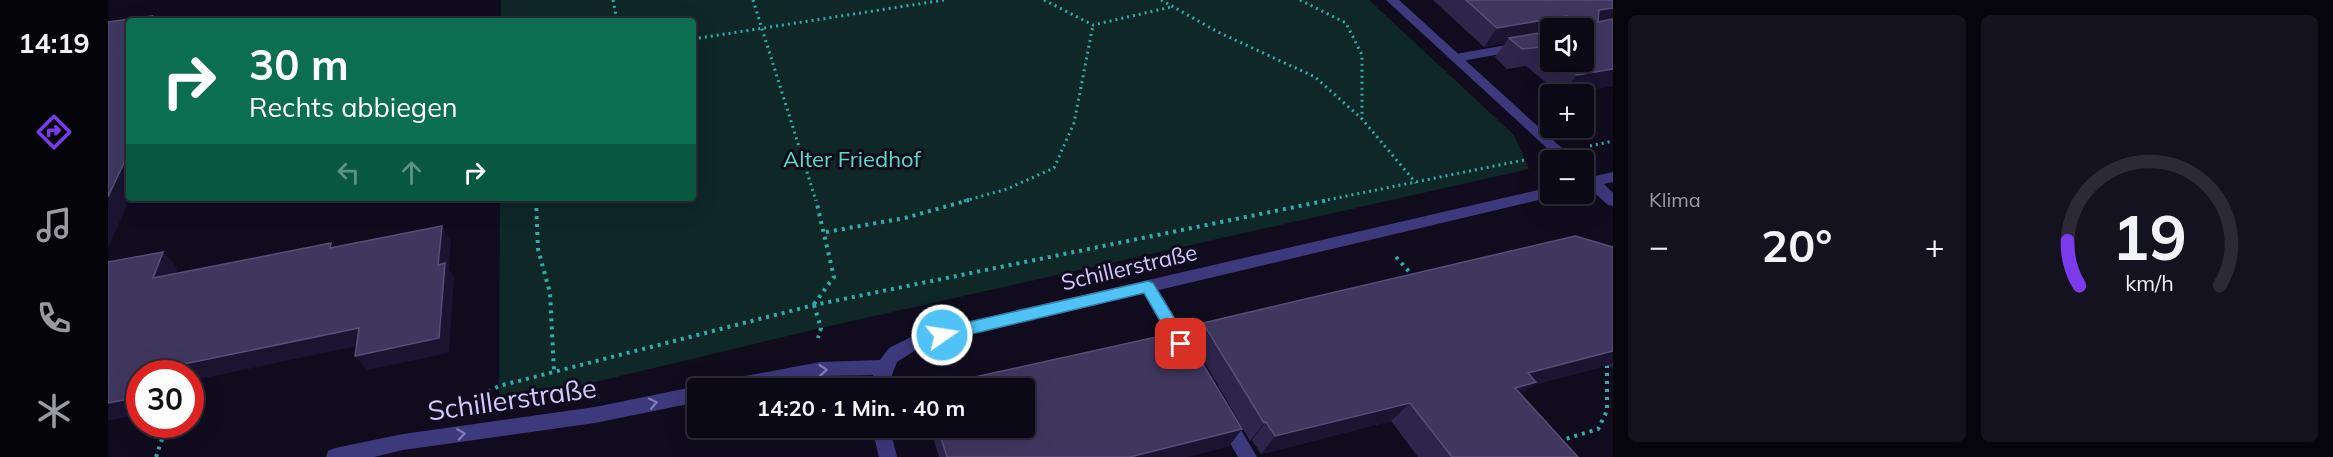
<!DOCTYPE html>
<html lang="de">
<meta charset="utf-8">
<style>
body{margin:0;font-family:Mulish,sans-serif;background:#15121f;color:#f1f3f6;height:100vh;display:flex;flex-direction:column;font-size:22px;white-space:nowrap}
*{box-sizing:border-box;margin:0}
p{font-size:20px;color:#9a9aa1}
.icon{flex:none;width:33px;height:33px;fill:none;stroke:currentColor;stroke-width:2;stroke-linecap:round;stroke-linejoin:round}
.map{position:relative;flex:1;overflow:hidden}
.panel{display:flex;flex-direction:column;gap:15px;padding:15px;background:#07050c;width:720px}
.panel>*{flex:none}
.guide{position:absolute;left:18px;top:18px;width:570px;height:183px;border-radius:6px;box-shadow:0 6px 24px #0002,0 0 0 2px #2c2a35;background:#0b6e4f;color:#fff;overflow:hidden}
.fabs{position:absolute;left:1432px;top:18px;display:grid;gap:12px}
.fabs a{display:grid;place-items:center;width:54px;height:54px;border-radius:6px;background:#0c0916;box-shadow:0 6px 24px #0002,0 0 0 2px #2c2a35;font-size:30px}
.speed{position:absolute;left:18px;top:360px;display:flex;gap:12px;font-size:30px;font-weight:700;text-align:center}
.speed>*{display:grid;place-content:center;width:78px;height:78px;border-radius:50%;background:#0c0916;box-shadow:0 6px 24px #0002,0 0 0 2px #2c2a35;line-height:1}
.speed .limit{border:9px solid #d22;background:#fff;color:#111}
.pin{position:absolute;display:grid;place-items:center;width:51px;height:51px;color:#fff;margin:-26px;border-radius:12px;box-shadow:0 3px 9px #0006}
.me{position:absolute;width:66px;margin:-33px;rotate:77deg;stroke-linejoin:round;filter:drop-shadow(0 0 4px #0008)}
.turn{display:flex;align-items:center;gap:21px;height:126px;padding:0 24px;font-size:27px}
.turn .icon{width:78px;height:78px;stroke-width:2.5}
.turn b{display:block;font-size:42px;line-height:51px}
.lanes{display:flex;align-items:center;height:57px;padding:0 24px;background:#0003;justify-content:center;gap:30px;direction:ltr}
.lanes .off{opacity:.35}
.big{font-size:45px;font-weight:700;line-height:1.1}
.panel .card{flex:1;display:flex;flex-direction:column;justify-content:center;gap:9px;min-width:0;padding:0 21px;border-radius:9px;background:#15121f}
.panel .dial{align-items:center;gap:0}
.dial svg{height:156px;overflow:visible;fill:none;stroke:#2c2a35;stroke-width:7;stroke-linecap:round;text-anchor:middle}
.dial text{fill:#f1f3f6;stroke:none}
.heat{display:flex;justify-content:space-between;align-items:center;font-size:33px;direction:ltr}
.panel .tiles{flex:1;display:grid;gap:15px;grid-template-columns:repeat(2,1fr)}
.trip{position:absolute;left:579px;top:378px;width:348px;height:60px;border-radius:6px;background:#0c0916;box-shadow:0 6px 24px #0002,0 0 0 2px #2c2a35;font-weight:700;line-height:60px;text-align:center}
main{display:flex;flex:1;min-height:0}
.menu{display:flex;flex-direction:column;width:108px;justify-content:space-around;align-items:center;background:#050409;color:#9a9aa1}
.menu .icon{width:42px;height:42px}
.menu .selected{color:#7c3aed}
.menu b{font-size:27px;color:#f1f3f6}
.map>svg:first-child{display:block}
</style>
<main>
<nav class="menu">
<b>14:19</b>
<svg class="icon selected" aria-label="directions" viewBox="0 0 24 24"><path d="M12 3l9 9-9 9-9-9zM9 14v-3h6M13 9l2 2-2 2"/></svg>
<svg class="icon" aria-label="music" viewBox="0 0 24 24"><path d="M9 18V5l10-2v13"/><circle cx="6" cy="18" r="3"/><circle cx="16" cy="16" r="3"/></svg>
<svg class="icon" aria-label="phone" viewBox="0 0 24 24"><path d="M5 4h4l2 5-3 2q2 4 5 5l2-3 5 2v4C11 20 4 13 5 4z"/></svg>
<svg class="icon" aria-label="climate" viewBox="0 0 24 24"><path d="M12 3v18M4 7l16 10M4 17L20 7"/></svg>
</nav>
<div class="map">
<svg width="1505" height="457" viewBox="0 0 1505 457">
<rect width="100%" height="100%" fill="#100c1e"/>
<path fill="#0f2727" d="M393 0H1261L1406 135 1421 169 713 328 391 405 392 198H585V21H393Z"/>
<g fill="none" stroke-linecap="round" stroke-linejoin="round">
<path stroke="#2fadac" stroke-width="3" stroke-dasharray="2 4" stroke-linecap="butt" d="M505 0 509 21
M645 0 708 201
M936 0 985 25 1063 7
M1053 0 1110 32 1207 77 1254 119 1308 183
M1192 0 1238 23 1254 55V119
M585 39 836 0
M1482 146 1505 141
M428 198V201
M856 201 899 189 946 168 966 123 985 25
M1214 201 1416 160"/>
<path stroke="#2fadac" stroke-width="4" stroke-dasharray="3 5" stroke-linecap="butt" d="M428 200 430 249 442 293 446 371
M718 232 797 218 861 200
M1288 257 1305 276
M706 304 726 277 708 200
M706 305 713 328 710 338
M366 399 391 386 706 305 1221 200
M1451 441 1490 429 1499 411V363
M48 457 59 424"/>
<path fill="#3e387c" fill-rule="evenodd" d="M1443 37V45L1348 62 1342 58 1348 54Z
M1040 281 1046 282 1082 344 1084 349 1082 354 1076 356 1070 354 1032 287 1034 282Z
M1117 411 1123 413 1149 457H1130L1108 419 1111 413Z"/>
<path fill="#3e387c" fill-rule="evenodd" d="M1278 0H1291L1467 160H1452Z
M1476 170 1487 176 1505 172V182L1496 184 1505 193V206L1500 205 1481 188 1476 189Z
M1443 187V194H1449L1448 196 814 346 789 362 779 388H761L765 375 712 376 652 388H607L610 383 616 380 712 362 772 360 781 348 811 333Z
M590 386 596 388H590V402L487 423 295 450 266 457H218L220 451 227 448 295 434 487 407Z
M764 428H782L789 457H771Z"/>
</g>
<path fill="#2e254b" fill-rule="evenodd" d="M1325 0H1505V86L1452 94 1418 66 1399 69 1387 57 1397 43 1376 47ZM1443 28H1476V62H1443Z
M1505 247V368L1501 365 1425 385 1413 394 1470 457H1310L1283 421 1153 454 1144 440 1142 441 1085 342 1095 323Z
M822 428H916L1134 429 1121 446 1078 457H831Z"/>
<path fill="#1b1431" d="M1505 8V24L1476 28 1491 10Z
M44 16 48 21H41Z
M1459 16 1450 28H1443V36L1401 38 1397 43 1376 47 1389 28Z
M1505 69V86L1453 94 1469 75Z
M21 152V198H22L0 249V197Z
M334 226 343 242 341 269 346 278 341 353 259 370 247 356 330 265Z
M55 252 70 268 61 293 45 278Z
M251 328 263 343 82 381V374H46L47 370Z
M1505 351V362L1501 365 1425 385 1406 400 1386 406 1420 373Z
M32 397V414L0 421V403Z
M1302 403 1283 421 1153 454 1167 436Z
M1158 422 1144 440 1142 441 1156 423Z
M1134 429 1121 446 1078 457H1022Z"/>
<path fill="#40375f" stroke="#574e78" stroke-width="1.5" d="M1358 0H1505V8L1491 10 1490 22 1505 19V69L1469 75 1451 62H1476V28H1455H1458L1459 16 1389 28Z
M44 16 41 21H21V152L0 197V22Z
M1443 31V55L1433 47 1414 49 1401 38Z
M334 226 330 265 337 263 331 338 247 356 251 328 47 370 46 374H32V397L0 403V262L55 252 45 278 223 243 222 248Z
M1467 236 1505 247V351L1420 373 1428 382 1407 388 1470 457H1344L1302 403 1167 436 1158 422 1156 423 1095 323Z
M1075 331 1134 429 1022 457H839L830 428H916V388H817Z"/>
<defs><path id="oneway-chevron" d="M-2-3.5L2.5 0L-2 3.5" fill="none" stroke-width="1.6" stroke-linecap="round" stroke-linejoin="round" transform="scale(1.5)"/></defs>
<g stroke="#817ab6">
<use href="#oneway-chevron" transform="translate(715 370) rotate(-5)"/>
<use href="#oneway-chevron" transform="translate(545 403) rotate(-12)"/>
<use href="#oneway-chevron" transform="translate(353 434) rotate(-8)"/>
</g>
<path fill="#4fc3f7" stroke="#337fa1" stroke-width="1.5" d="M1040 281 1045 283 1079 339 1081 344 1079 348 1073 350 1068 348 1036 293 834 341 829 339 827 335 829 330 834 328Z"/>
<g text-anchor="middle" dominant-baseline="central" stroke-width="6" stroke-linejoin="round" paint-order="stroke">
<g font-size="22" fill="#58dcc2" stroke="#100c1e">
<text x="744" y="159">Alter Friedhof</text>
</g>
<g font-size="22" fill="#d3cafe" stroke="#100c1e">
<text transform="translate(1021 267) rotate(-13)">Schillerstraße</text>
</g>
<g font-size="27" fill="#d3cafe" stroke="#100c1e">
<text transform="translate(404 399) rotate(-8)">Schillerstraße</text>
</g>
</g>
</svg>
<div class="fabs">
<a><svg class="icon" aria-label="sound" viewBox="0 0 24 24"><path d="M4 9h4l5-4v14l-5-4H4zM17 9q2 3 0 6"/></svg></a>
<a>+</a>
<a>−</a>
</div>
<div class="speed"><div class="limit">30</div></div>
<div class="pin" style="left:1073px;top:344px;background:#d93025"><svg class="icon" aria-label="arrive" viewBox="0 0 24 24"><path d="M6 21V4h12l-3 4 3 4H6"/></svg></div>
<svg class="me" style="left:834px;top:335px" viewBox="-20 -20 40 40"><circle r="17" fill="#4fc3f7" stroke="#fff" stroke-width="3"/><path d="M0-11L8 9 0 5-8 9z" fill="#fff"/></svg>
<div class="trip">14:20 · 1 Min. · 40 m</div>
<div class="guide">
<div class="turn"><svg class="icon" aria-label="right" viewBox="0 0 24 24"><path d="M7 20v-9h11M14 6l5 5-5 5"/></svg><div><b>30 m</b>Rechts abbiegen</div></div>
<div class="lanes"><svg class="icon off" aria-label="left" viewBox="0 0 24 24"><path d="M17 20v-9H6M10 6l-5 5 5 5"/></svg><svg class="icon off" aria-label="ahead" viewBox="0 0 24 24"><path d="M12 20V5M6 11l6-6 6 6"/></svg><svg class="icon" aria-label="right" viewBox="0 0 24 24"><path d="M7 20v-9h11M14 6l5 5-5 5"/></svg></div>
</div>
</div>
<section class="panel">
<div class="tiles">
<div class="card"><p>Klima</p>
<div class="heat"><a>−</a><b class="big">20°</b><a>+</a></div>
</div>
<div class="card dial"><svg viewBox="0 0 100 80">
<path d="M14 69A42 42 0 1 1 86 69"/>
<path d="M14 69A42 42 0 0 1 8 46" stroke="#7c3aed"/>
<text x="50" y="56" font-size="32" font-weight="700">19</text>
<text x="50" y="72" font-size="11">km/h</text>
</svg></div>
</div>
</section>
</main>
